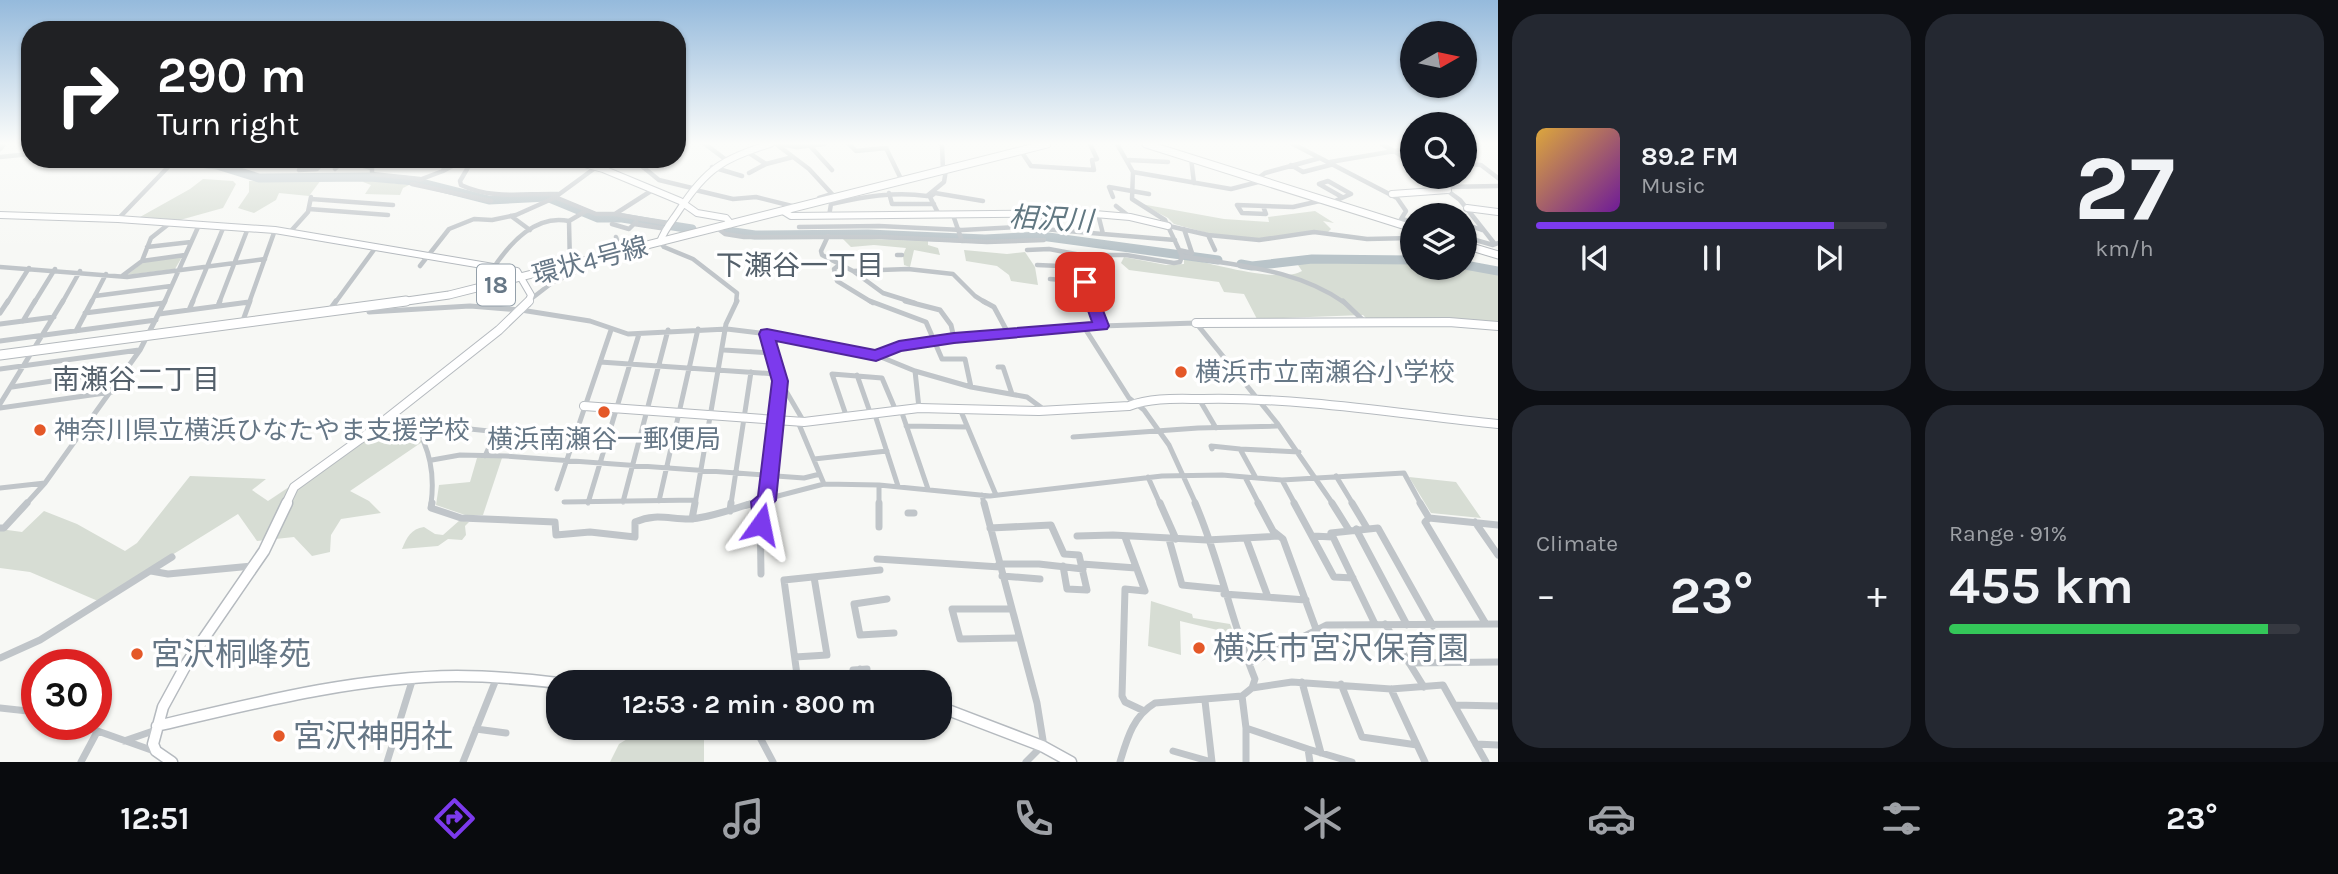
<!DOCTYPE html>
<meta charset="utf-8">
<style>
body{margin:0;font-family:Karla,"Noto Sans JP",sans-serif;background:#242831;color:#f1f3f6;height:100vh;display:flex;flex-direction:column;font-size:26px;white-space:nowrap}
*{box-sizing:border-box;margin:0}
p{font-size:23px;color:#9ea1a6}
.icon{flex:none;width:38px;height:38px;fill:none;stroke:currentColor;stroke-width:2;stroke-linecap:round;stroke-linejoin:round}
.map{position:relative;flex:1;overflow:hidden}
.sheet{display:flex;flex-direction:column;gap:14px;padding:14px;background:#0d0f14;width:840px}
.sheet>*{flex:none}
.top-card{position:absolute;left:21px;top:21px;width:665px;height:147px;border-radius:28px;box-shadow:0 2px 5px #0004;background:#202124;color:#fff;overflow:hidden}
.needle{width:46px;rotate:81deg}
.tools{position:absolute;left:1400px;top:21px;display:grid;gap:14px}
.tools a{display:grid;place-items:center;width:77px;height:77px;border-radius:50%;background:#171b24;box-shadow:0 2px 5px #0004;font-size:35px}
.speed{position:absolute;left:21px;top:649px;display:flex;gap:14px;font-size:35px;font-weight:700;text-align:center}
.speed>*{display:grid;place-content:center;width:91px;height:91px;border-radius:50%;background:#171b24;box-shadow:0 2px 5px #0004;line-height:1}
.speed .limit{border:10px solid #d22;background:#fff;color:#111}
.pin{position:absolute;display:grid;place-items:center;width:60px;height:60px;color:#fff;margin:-30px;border-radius:14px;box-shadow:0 4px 10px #0006}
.me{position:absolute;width:77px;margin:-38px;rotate:12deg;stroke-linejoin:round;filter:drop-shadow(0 0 5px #0008)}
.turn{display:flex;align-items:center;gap:24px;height:147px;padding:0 21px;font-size:32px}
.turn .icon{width:91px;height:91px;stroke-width:2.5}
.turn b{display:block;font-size:49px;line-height:60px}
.big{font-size:52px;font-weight:700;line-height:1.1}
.sheet .widget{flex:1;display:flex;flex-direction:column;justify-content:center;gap:10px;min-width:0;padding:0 24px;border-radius:28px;background:#242831}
.sheet .dial{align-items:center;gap:0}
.dial b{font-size:91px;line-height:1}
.song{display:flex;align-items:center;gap:21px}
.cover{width:84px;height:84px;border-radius:10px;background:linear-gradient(135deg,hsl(40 70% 55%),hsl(280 70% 35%))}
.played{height:7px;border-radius:4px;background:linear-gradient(90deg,#7c3aed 85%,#363941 85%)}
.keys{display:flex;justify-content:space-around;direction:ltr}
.heat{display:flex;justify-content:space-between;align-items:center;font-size:38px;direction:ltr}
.charge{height:10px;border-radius:5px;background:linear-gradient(90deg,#34c759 91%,#363941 0)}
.sheet .tiles{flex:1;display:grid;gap:14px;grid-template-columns:repeat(2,1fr)}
.trip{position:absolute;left:546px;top:670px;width:406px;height:70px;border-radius:28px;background:#171b24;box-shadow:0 2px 5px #0004;font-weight:700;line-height:70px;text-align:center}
.tabs{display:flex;height:112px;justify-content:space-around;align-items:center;background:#090b0e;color:#9ea1a6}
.tabs .icon{width:49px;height:49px}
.tabs .active{color:#7c3aed}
.tabs b{font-size:32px;color:#f1f3f6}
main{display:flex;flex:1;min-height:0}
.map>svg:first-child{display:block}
</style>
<main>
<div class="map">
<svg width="1498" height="762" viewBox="0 0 1498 762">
<rect width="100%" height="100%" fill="#f7f8f5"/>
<path fill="#d7ddd4" d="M203 179 233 181 236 184 223 208 180 220 140 217 190 189Z
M321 180 309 196 279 193 276 200 254 213 238 208 249 192V181Z
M365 180 409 185 403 188 400 195 365 194 371 185 363 182Z
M1141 204 1224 219 1269 222 1268 217 1315 211 1334 223 1323 221 1331 229 1327 233 1256 239 1211 234 1174 224 1168 218Z
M842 238 928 241V245L938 248 940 255 914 250 910 267 904 265 903 255 906 248 874 245 851 247Z
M964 250 1007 254 1025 252 1035 267 1038 285 1011 281 1009 275 997 266 966 261Z
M182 257 175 269 127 275 145 261Z
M1124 257 1166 265 1184 264V258C1211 263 1279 284 1302 271L1294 259 1412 263V268H1462L1498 274V324L1368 320 1363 315 1257 319 1244 294 1224 292 1219 282 1129 270 1121 263Z
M402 421 410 423 425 440 350 491 369 501 381 513 341 519 331 535 330 552 312 556 294 537 257 541 238 514 98 601 30 572 0 568V529L22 532 44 511 77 524 125 551 137 543 190 476 266 479 252 490 268 501 370 433 382 440Z
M477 458H502L483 515H465L436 505 439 485 470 482Z
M1409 477 1456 482 1481 518 1431 513Z
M460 520 469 522 465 526 466 535 462 540 448 539 438 546 402 549C407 537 411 529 424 527L435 534 443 535Z
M1151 601 1192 614 1193 618 1230 624 1234 634 1180 621 1181 655 1148 646Z
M645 728H704V762H610L619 744Z"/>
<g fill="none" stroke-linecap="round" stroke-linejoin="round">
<path stroke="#b9c4c9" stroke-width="9" d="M164 159 217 165 259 178 370 177 414 181 489 200 547 197 598 218H622L692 229
M727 231 755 235 868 234 985 239 1041 236 1218 260
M1241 264 1252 266 1312 259 1412 260
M1465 265 1498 271"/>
<defs>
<path id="secondary-far2" d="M566 159 603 169 680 201 697 213 726 218 731 224
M1392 194 1448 190
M1467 208 1498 212
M783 211 791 216 1083 213 1130 217 1168 226
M0 215 118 219 275 230 517 271 531 295 528 303
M660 242C664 230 673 220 680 209 706 169 724 158 770 144"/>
<path id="secondary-far1" d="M1196 323 1449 322 1498 326
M584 406 804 422 919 408 1039 411 1129 406C1152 397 1179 399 1203 399 1302 397 1400 414 1498 424
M286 504 294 487 366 435 499 330 529 301"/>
<path id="secondary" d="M940 707 1042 746 1071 762
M157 726C255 703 355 677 457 676 491 676 524 679 558 683
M172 762 156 751 153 744 163 707 187 663 264 551 287 503"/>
<path id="primary-far1" d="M1146 144 1412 228
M1465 245 1498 255
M393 303 449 295 1047 144"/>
<path id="primary" d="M0 355 406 301"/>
</defs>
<use href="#secondary-far2" stroke="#b5babf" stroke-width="8"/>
<use href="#secondary-far1" stroke="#b5babf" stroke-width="10"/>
<use href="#secondary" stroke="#b5babf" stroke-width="13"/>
<use href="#primary-far1" stroke="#b4b9bd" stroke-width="9"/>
<use href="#primary" stroke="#b4b9bd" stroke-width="11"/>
<path stroke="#c0c5c9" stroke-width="4.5" d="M705 144 725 159
M776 144 809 169 832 194 819 198
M781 144 797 147 824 144
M849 144 856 151 886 148 902 181
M942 144 943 170
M1117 144 1133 172 1231 189 1262 181
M1293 144 1397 198 1406 211 1400 221
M1382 144 1412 162
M811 147 832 170
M0 149 4 144
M746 151 766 164
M1021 151 1031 166 1094 170 1092 160 1097 159 1090 144
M0 157 30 154
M1191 158 1194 183
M354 159 360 165 372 168V174L420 179
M473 159 460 181 461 185C493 200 524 193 558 194
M633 159 659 180 692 188
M1129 160 1168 162
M1465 160 1470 164 1481 165 1498 178
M304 161 299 170 317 169 326 159
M1330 162 1412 148
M1291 165 1303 172 1334 164
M712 167 742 176
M335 169 345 159
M443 171 465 159
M749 173 766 164 793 157
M1429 177 1460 200 1494 243
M1257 179 1265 173 1320 158
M419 180 443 171 447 159
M412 184 491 201
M1442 187 1498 186
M691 189 733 199 756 197 796 207
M889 193 892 204H934
M555 197 596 214H615L670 224
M1113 197 1109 187 1149 194
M311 199 393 205
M1335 201 1351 194 1328 181 1319 184 1342 197
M1116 206 1130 217
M1263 206 1266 214 1242 213 1237 205 1293 207 1324 200
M309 209 388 215
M615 214 651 191
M1039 214 1047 229
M1098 214 1103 234
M939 215 930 197 935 193 983 201
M953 215 962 241
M511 216 530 230
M829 216 831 204C863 197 894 191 927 196L944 182 946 170
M118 219 169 166 183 159
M1402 219 1412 222
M569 221 586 211
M612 224 629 229 636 222
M634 224 667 229
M1465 224 1482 230
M1169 226 1208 235 1259 240 1314 232 1367 239 1412 238
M799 227 879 226 962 230 1019 227 1175 240
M717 228 725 234 744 237H882L987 242 1044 240
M290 232 308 212 311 197
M1208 235 1215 250
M828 236 821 251 822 255 853 271 908 269 953 274 975 296 986 303
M616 237 621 252
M1465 237 1493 245 1498 243
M660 242 664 247 693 259 737 293 736 303
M147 247 191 242
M1027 250 1049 249 1081 255
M1179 250 1192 253 1184 229
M897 255H902
M1182 256C1239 266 1297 269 1345 303
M142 261 185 255
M839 265 834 269 837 281 873 303
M1037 265 1084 267
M420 266 449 229 474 219 492 220 516 215 554 198 595 168 632 159
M0 267 127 277 265 259
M494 267C511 242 536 214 569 221L570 266
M853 271 883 293 915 303
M122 276 142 261 151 238 170 223
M1050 279 1085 282
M1070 295 1090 296
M95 296 171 286
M531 299 553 282 574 273
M7 303 29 268
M34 303 55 269
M62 303 80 271
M91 303 106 274
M164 303 199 225
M192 303 224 226
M219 303 248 228
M245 303 249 302
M249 303 275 230
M335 303 376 247
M1093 303 1084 278 1081 255H1126L1174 263 1180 262 1182 256 1165 220 1132 199 1133 172"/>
<path stroke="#c0c5c9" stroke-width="5" d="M870 301 926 322 942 359H965L971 387
M905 301 940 310 951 325 954 338
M983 301 994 307 1008 333
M1343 301 1366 323
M218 306 220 301
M368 307 369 312 470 306 521 310 590 321 628 334 727 329 784 336 876 355 915 371 971 387 1027 397 1046 411
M1074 309 1095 310
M189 310 193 301
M328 312 336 301
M0 313 8 301
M85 313 164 303
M159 314 249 302
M23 321 35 301
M242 323 250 301
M0 324 54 317
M1101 326 1196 323 1277 423 1333 504
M1084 327 1129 398 1144 410 1169 445 1196 504
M76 331 92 301
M767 334 776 374 804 422
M0 341 156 320
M724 350 770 353
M876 355C948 330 1025 330 1101 326L1092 301
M600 362 776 374
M998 367H1003L1012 394
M0 369 139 350
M915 371 919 408
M857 375 871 415
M12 387 126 370
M1199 399 1216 428
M0 404 63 301
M0 408 112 392
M960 409 996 495
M901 410 928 489
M391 415 414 423 573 440
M875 415 898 486
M847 418 832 374 882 378 896 411
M798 422 824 484
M414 423C430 449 435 474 431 504
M906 426 967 427
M1073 437 1198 428 1277 426
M1212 449 1211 446 1240 449
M485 456 496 432
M814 459 887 451
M432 460 460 455 506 456 804 478 820 474
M1336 476 1353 504
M1148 477 1160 504
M1245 477 1259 504
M1256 478 1240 449 1299 452
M1282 480 1295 504
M879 485V504
M0 488 45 483
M557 489 611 330
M982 495 984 504
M767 500 780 381
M659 501 698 329
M564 502 696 500
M623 502 668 330
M588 503 639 334
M26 504 45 483 140 350 165 301
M695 504 726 324 737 301
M731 504 751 372
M747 504 824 484 879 485 990 496 1162 476 1222 475 1282 480 1404 473 1421 504"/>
<path stroke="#c0c5c9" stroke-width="7" d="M432 503 431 508 461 518 555 522 556 535 590 532 635 537V522C655 513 669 519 689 519 710 518 734 508 754 503
M760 503 761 574
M879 503V527
M984 503 1037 703 1043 740 1042 746 1026 762
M1160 503 1176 539
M1258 503 1273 531 1283 539 1316 629
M1294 503 1334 577 1353 578
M1332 503 1349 530
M1352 503 1367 528
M1420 503 1429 518 1425 522 1486 624
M730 511 731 503
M908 513H914
M1429 518 1498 525
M692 519 695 503
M1475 522 1498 555
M0 528H4L27 503
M990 528 1051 525 1064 554 1079 555 1087 590 1067 589 1063 566
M1356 529 1407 625
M1077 536 1113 535 1207 540 1279 536
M1313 536 1333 537 1331 533 1378 528 1433 626
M1125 537 1145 591 1125 589 1122 696 1125 702 1142 710
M1333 537 1375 624
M1246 538 1268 597
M1169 539 1182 585 1223 589
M877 559 1000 567
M999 564H1039L1083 569
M1082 564 1136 568
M151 571 168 574 252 566
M1002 576 1040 579
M1224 594 1306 600
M887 599 854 604 860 635 894 633
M1011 609H952L960 639 1019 638
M1385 624 1424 687
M795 657 827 655 814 577
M0 658 40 640 172 557
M1250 663 1327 625 1498 624
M1409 663 1498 662
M860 669 863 682
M853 670 867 669
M798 682 784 580 880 570
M1302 682 1321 753
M1341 684 1362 737 1417 745
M1252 688 1292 682 1391 689 1443 685 1486 762
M1391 689 1425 762
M1242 696 1246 728 1308 749 1310 762
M1205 701 1212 762
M1455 705 1498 706
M0 708 37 712
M78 724 154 751
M755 728 773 762
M1246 728V762
M476 729 506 733
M124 741 156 730
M1476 744 1498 745
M1308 749 1352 762
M1173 751 1212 762
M81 762 97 732
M387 762 413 678
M463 762 497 677
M1120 762C1127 739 1133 716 1155 703L1242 696 1252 688 1255 679C1231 621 1220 560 1195 503"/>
<use href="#secondary-far2" stroke="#fff" stroke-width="6"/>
<use href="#secondary-far1" stroke="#fff" stroke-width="8"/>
<use href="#secondary" stroke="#fff" stroke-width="10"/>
<use href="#primary-far1" stroke="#fff" stroke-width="7"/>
<use href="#primary" stroke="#fff" stroke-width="9"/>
</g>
<linearGradient id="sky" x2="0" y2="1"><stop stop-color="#95badc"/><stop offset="0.57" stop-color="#fbfcfa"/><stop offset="1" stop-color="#fbfcfa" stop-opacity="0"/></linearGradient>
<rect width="1498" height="251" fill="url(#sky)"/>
<path fill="#7c3aed" stroke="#51269a" stroke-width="2" d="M1085 277 1092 282 1109 326 1107 329 954 343 901 351 876 361 776 341 788 381 776 500 770 507V524L768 529 761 532 754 529 751 502 758 496 772 381 759 334 761 330 767 329 875 350 899 341 954 333 1092 322 1078 282Z"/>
<g fill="#e45828" stroke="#fff" stroke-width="2.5">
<circle cx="1181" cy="372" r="7"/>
<circle cx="604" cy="412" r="7"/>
<circle cx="40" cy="430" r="7"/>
<circle cx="1199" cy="648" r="7"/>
<circle cx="137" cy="654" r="7"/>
<circle cx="279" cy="736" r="7"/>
</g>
<g text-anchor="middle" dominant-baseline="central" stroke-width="7" stroke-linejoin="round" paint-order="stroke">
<rect fill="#fff" stroke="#94a0aa" stroke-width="2" x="477" y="264.5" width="38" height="41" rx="5"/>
<g font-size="24" font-weight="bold" fill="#667786">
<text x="496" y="285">18</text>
</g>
<g font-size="26" fill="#667786" stroke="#fff">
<text transform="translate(590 261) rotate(-15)">環状4号線</text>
</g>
<g font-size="26" fill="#667786" stroke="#fff" text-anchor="start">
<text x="1195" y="372">横浜市立南瀬谷小学校</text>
<text x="54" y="430">神奈川県立横浜ひなたやま支援学校</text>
<text x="604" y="439" text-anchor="middle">横浜南瀬谷一郵便局</text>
</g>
<g font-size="28" font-style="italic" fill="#627882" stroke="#fff">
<text transform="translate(1051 219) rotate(3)">相沢川</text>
</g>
<g font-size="28" fill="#54606b" stroke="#fff">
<text x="800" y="265">下瀬谷一丁目</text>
<text x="136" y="379">南瀬谷二丁目</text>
</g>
<g font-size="32" fill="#667786" stroke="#fff" text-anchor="start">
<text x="1213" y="648">横浜市宮沢保育園</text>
<text x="151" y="654">宮沢桐峰苑</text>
<text x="293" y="736">宮沢神明社</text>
</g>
</g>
</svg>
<div class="tools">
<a><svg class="needle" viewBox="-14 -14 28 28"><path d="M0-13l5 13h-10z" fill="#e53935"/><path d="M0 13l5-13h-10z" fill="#9ea1a6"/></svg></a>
<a><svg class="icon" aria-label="search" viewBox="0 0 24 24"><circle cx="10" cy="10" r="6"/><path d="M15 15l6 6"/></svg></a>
<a><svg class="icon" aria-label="layers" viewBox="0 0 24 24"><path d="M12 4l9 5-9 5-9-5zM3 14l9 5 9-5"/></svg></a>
</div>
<div class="speed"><div class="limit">30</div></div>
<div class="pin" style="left:1085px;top:282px;background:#d93025"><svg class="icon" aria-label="arrive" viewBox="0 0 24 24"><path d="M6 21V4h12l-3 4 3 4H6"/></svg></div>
<svg class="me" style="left:761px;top:524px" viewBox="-20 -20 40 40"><path d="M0-17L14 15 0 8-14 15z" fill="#7c3aed" stroke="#fff" stroke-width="4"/></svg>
<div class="trip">12:53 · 2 min · 800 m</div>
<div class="top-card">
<div class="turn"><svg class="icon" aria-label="right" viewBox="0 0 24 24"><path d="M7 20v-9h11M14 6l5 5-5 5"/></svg><div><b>290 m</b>Turn right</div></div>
</div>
</div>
<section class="sheet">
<div class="tiles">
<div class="widget">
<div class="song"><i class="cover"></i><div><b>89.2 FM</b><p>Music</p></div></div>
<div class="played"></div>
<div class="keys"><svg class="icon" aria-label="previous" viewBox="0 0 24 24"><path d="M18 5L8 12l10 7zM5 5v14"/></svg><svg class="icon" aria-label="pause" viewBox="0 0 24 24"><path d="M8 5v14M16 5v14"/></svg><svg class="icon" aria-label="next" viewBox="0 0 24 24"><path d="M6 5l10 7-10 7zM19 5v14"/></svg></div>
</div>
<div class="widget dial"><b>27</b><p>km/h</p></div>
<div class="widget"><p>Climate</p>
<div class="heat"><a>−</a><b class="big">23°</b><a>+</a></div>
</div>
<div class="widget"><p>Range · 91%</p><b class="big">455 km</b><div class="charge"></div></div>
</div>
</section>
</main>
<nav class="tabs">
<b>12:51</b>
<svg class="icon active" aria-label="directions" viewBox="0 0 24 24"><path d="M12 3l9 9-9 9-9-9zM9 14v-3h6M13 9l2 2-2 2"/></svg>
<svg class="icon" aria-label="music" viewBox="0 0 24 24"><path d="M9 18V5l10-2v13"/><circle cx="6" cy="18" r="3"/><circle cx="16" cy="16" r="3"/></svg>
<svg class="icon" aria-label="phone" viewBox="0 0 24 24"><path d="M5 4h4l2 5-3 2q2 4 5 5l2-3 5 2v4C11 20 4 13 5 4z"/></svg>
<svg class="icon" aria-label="climate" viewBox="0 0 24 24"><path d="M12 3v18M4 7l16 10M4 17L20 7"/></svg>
<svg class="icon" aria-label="car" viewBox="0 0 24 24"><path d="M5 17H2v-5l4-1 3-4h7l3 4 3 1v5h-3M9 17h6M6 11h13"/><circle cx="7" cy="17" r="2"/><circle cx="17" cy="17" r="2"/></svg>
<svg class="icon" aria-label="filters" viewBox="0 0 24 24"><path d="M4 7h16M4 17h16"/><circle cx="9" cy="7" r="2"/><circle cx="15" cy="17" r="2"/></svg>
<b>23°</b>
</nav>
